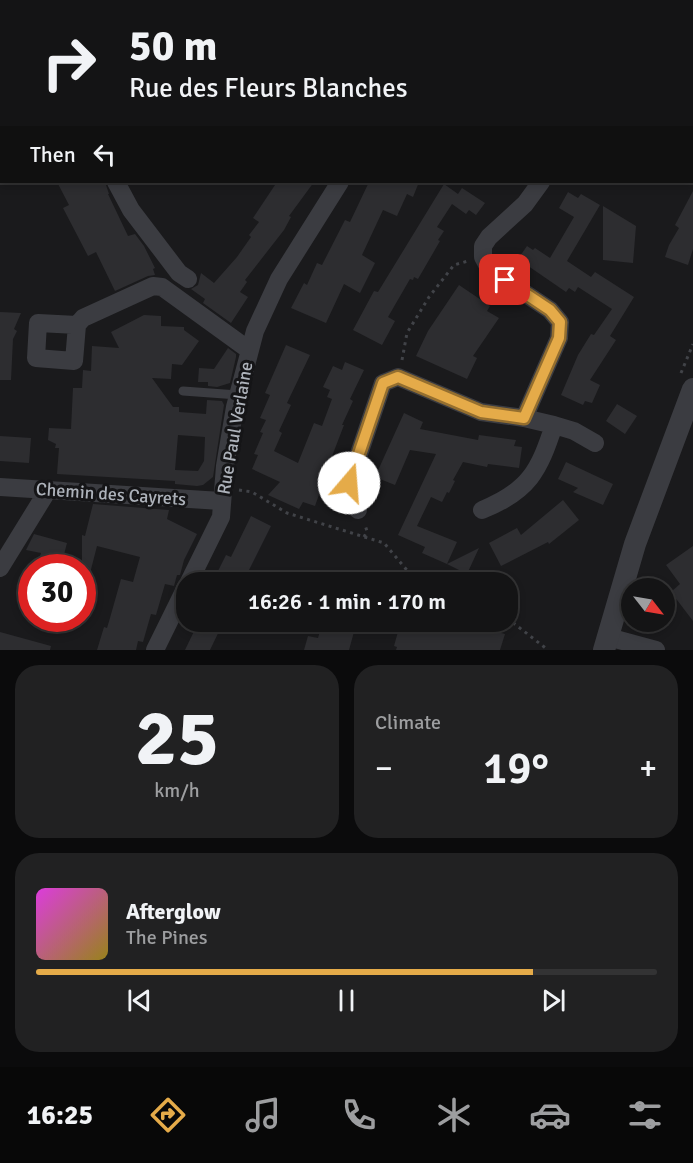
<!DOCTYPE html>
<meta charset="utf-8">
<style>
body{margin:0;font-family:Signika,sans-serif;background:#212122;color:#f1f3f6;height:100vh;display:flex;flex-direction:column;font-size:22px;white-space:nowrap}
*{box-sizing:border-box;margin:0}
p{font-size:20px;color:#9d9ea0}
.icon{flex:none;width:33px;height:33px;fill:none;stroke:currentColor;stroke-width:2;stroke-linecap:round;stroke-linejoin:round}
.map{position:relative;height:650px;overflow:hidden}
.details{display:flex;flex-direction:column;gap:15px;padding:15px;background:#0b0b0c;flex:1}
.details>*{flex:none}
.banner{position:absolute;left:0px;top:0px;width:693px;height:183px;box-shadow:0 3px 9px #0003,0 0 0 2px #333334;background:#141415;color:#f1f3f6;overflow:hidden}
.needle{width:39px;rotate:121deg}
.tools{position:absolute;left:621px;top:578px;display:grid;gap:12px}
.tools a{display:grid;place-items:center;width:54px;height:54px;border-radius:50%;background:#141415;box-shadow:0 3px 9px #0003,0 0 0 2px #333334;font-size:30px}
.speed{position:absolute;left:18px;top:554px;display:flex;gap:12px;font-size:30px;font-weight:700;text-align:center}
.speed>*{display:grid;place-content:center;width:78px;height:78px;border-radius:50%;background:#141415;box-shadow:0 3px 9px #0003,0 0 0 2px #333334;line-height:1}
.speed .limit{border:9px solid #d22;background:#fff;color:#111}
.pin{position:absolute;display:grid;place-items:center;width:51px;height:51px;color:#fff;margin:-26px;border-radius:12px;box-shadow:0 3px 9px #0006}
.me{position:absolute;width:66px;margin:-33px;rotate:18deg;stroke-linejoin:round;filter:drop-shadow(0 0 4px #0008)}
.turn{display:flex;align-items:center;gap:21px;height:126px;padding:0 30px;font-size:27px}
.turn .icon{width:78px;height:78px;stroke-width:2.5}
.turn b{display:block;font-size:42px;line-height:51px}
.then{display:flex;align-items:center;height:57px;padding:0 30px;background:#0003;gap:12px;font-size:22px}
.big{font-size:45px;font-weight:600;line-height:1.1}
.details .card{flex:1;display:flex;flex-direction:column;justify-content:center;gap:9px;min-width:0;padding:0 21px;border-radius:24px;background:#212122}
.details .dial{align-items:center;gap:0}
.dial b{font-size:78px;line-height:1}
.song{display:flex;align-items:center;gap:18px}
.cover{width:72px;height:72px;border-radius:9px;background:linear-gradient(135deg,hsl(300 70% 55%),hsl(50 70% 35%))}
.played{height:6px;border-radius:3px;background:linear-gradient(90deg,#e5ab49 80%,#333334 80%)}
.keys{display:flex;justify-content:space-around;direction:ltr}
.heat{display:flex;justify-content:space-between;align-items:center;font-size:33px;direction:ltr}
.details .tiles{flex:1;display:grid;gap:15px;grid-template-columns:1fr 1fr}
.card:last-child{grid-column:span 2}
.trip{position:absolute;left:176px;top:572px;width:342px;height:60px;border-radius:24px;background:#141415;box-shadow:0 3px 9px #0003,0 0 0 2px #333334;font-weight:600;line-height:60px;text-align:center}
.dock{display:flex;height:96px;justify-content:space-around;align-items:center;background:#080808;color:#9d9ea0}
.dock .icon{width:42px;height:42px}
.dock .on{color:#e5ab49}
.dock b{font-size:27px;color:#f1f3f6}
.map>svg:first-child{display:block}
</style>
<div class="map">
<svg width="693" height="650" viewBox="0 0 693 650">
<rect width="100%" height="100%" fill="#1a1a1c"/>
<path fill="#2d2d30" fill-rule="evenodd" d="M57 182H105L109 194H108L128 236 135 234 144 246 155 268 153 269 155 275 148 276 115 291 96 252 88 256 63 208 69 205Z
M277 182H314L289 216 291 217 284 230 245 280 247 282 240 292 248 297 231 323 203 303 205 299 191 289 198 285 201 273 214 283 237 257 251 237 249 235 259 222 253 218Z
M369 182H419L413 197 407 194 397 216 383 210 362 255 375 263 360 293 344 284 326 323 291 308 304 283 307 285 317 263 322 265 345 220 350 222Z
M444 184 458 194 462 188 485 203 476 215 469 210 466 214 452 204 437 227 444 231 438 240 440 241 418 279 414 277 413 280 410 279 388 317 395 321 382 345 353 330 374 291 378 292Z
M693 191V249L688 265 665 257 669 245 679 228 675 225Z
M568 192 578 198 581 194 600 205 567 261 591 277 595 272 634 297 610 336 616 340 590 380 600 385 592 403 585 401 583 405 561 395 578 355 591 334 594 335 612 309 578 287 575 292 569 288 566 292 518 259 527 246 533 250 535 248 550 258 574 217 559 208Z
M603 206 636 226 633 263 603 260Z
M459 285 490 306 487 311 499 318 473 356 477 358 467 379 416 356 428 331Z
M0 312 21 313 14 329 17 331 13 339 11 380H0Z
M144 315 161 316V326L184 327V330L199 341 182 365 172 364 171 379 152 378 173 407H179V412L206 414 207 400 222 401 224 405 213 477 203 485 197 486 175 484V470V481L57 474 59 448H55L56 444 48 440 49 428 71 429 73 388H82L83 370 91 371 92 346 119 348 111 332ZM178 435 205 437 204 461 198 471 175 470Z
M286 345 310 355 287 403 291 405 279 431 282 433 274 451 298 463 314 423 322 426 332 399 327 397 330 390 323 387 333 366 342 370 345 362 364 370 350 399 353 401 342 425H344L329 464 326 463 317 488 321 489 315 506 303 502 299 509 268 495 280 482 252 469 258 455 254 454 263 433 260 432 266 420 260 418 270 395 265 393Z
M228 348 236 354V357L230 383 217 387 208 386V382H198L199 368 214 369Z
M617 404 637 416 625 434 606 421Z
M404 413 423 422 420 429 478 440 479 435 516 440 514 446 522 447 519 468 488 464 487 467 463 462 453 480 455 481 449 493 447 492 442 502 431 497 417 526 457 542 447 564 422 553 425 547 398 535 436 454 410 450 395 485 375 477Z
M0 436 31 438 29 463 0 461Z
M566 462 613 484 603 505 573 492 578 488 558 479Z
M563 500 579 520 549 544 548 542 501 566 489 543 517 528 521 535Z
M93 504 169 510 167 519 197 534 184 560 180 575H177L174 586 165 584 156 615 151 614 143 642 138 641 136 650H97L104 627 107 628 110 618 121 579 133 582 140 557 97 546 87 585 82 584V535L85 536Z
M251 516 271 526 243 582H235L217 573 226 555 231 557Z
M34 534 67 543 61 566 39 560 41 553 26 550Z
M693 546V621L674 596 672 591 680 584 666 565Z
M479 548 467 574 447 564Z
M199 621H224L210 650H185Z
M323 621H357L349 650H304L308 636 318 638Z
M401 621H442L467 627 468 624 505 634 500 650H396L397 647 394 646Z
M0 632 51 646 50 650H0Z"/>
<g fill="none" stroke-linecap="round" stroke-linejoin="round">
<path stroke="#414348" stroke-width="3" stroke-dasharray="3 4.5" stroke-linecap="butt" d="M402 360 407 333 429 297 454 265 468 261
M681 373 693 344
M239 490 252 492 287 513 384 543 417 582
M364 537 367 531 365 525
M507 618 548 650"/>
<path stroke="#3b3c41" stroke-width="9" d="M183 391 238 395"/>
<path stroke="#3b3c41" stroke-width="18" d="M675 0 678 2
M322 2 323 0
M545 2 546 0
M692 8 693 6
M0 143H2
M116 182 131 210 179 273 188 279
M77 325 74 361 36 358 38 323 77 325 83 318 153 286 162 287 249 350
M524 418 559 338 560 322 550 310 490 270 483 257V246L489 237 525 204 541 182
M0 487 221 501
M358 510 344 498 383 383 398 377 481 412 524 418 554 425 574 431 595 443
M482 510C529 491 539 471 554 425
M0 568 48 490
M189 582 221 517 225 466 235 407 255 331 279 279 340 182
M608 637 656 650
M155 650 186 587"/>
<path stroke="#3b3c41" stroke-width="22" d="M604 650 635 544 693 389"/>
</g>
<g fill="none" stroke-linecap="round" stroke-linejoin="round">
<defs>
<path id="route" d="M349 483 383 383 398 377 481 412 524 418 559 338 560 322 550 310 505 280"/>
</defs>
<use href="#route" stroke="#956f2f" stroke-width="15"/>
<use href="#route" stroke="#e5ab49" stroke-width="10"/>
</g>
<g text-anchor="middle" dominant-baseline="central" stroke-width="6" stroke-linejoin="round" paint-order="stroke">
<g font-size="18" fill="#adb2ba" stroke="#151517">
<text transform="translate(235 428) rotate(-80)">Rue Paul Verlaine</text>
<text transform="translate(111 494) rotate(4)">Chemin des Cayrets</text>
</g>
</g>
</svg>
<div class="tools">
<a><svg class="needle" viewBox="-14 -14 28 28"><path d="M0-13l5 13h-10z" fill="#e53935"/><path d="M0 13l5-13h-10z" fill="#9d9ea0"/></svg></a>
</div>
<div class="speed"><div class="limit">30</div></div>
<div class="pin" style="left:505px;top:280px;background:#d93025"><svg class="icon" aria-label="arrive" viewBox="0 0 24 24"><path d="M6 21V4h12l-3 4 3 4H6"/></svg></div>
<svg class="me" style="left:349px;top:483px" viewBox="-20 -20 40 40"><circle r="19" fill="#fff"/><path d="M0-13L10 11 0 6-10 11z" fill="#e5ab49"/></svg>
<div class="trip">16:26 · 1 min · 170 m</div>
<div class="banner">
<div class="turn"><svg class="icon" aria-label="right" viewBox="0 0 24 24"><path d="M7 20v-9h11M14 6l5 5-5 5"/></svg><div><b>50 m</b>Rue des Fleurs Blanches</div></div>
<div class="then">Then<svg class="icon" aria-label="left" viewBox="0 0 24 24"><path d="M17 20v-9H6M10 6l-5 5 5 5"/></svg></div>
</div>
</div>
<section class="details">
<div class="tiles">
<div class="card dial"><b>25</b><p>km/h</p></div>
<div class="card"><p>Climate</p>
<div class="heat"><a>−</a><b class="big">19°</b><a>+</a></div>
</div>
<div class="card">
<div class="song"><i class="cover"></i><div><b>Afterglow</b><p>The Pines</p></div></div>
<div class="played"></div>
<div class="keys"><svg class="icon" aria-label="previous" viewBox="0 0 24 24"><path d="M18 5L8 12l10 7zM5 5v14"/></svg><svg class="icon" aria-label="pause" viewBox="0 0 24 24"><path d="M8 5v14M16 5v14"/></svg><svg class="icon" aria-label="next" viewBox="0 0 24 24"><path d="M6 5l10 7-10 7zM19 5v14"/></svg></div>
</div>
</div>
</section>
<nav class="dock">
<b>16:25</b>
<svg class="icon on" aria-label="directions" viewBox="0 0 24 24"><path d="M12 3l9 9-9 9-9-9zM9 14v-3h6M13 9l2 2-2 2"/></svg>
<svg class="icon" aria-label="music" viewBox="0 0 24 24"><path d="M9 18V5l10-2v13"/><circle cx="6" cy="18" r="3"/><circle cx="16" cy="16" r="3"/></svg>
<svg class="icon" aria-label="phone" viewBox="0 0 24 24"><path d="M5 4h4l2 5-3 2q2 4 5 5l2-3 5 2v4C11 20 4 13 5 4z"/></svg>
<svg class="icon" aria-label="climate" viewBox="0 0 24 24"><path d="M12 3v18M4 7l16 10M4 17L20 7"/></svg>
<svg class="icon" aria-label="car" viewBox="0 0 24 24"><path d="M5 17H2v-5l4-1 3-4h7l3 4 3 1v5h-3M9 17h6M6 11h13"/><circle cx="7" cy="17" r="2"/><circle cx="17" cy="17" r="2"/></svg>
<svg class="icon" aria-label="filters" viewBox="0 0 24 24"><path d="M4 7h16M4 17h16"/><circle cx="9" cy="7" r="2"/><circle cx="15" cy="17" r="2"/></svg>
</nav>
